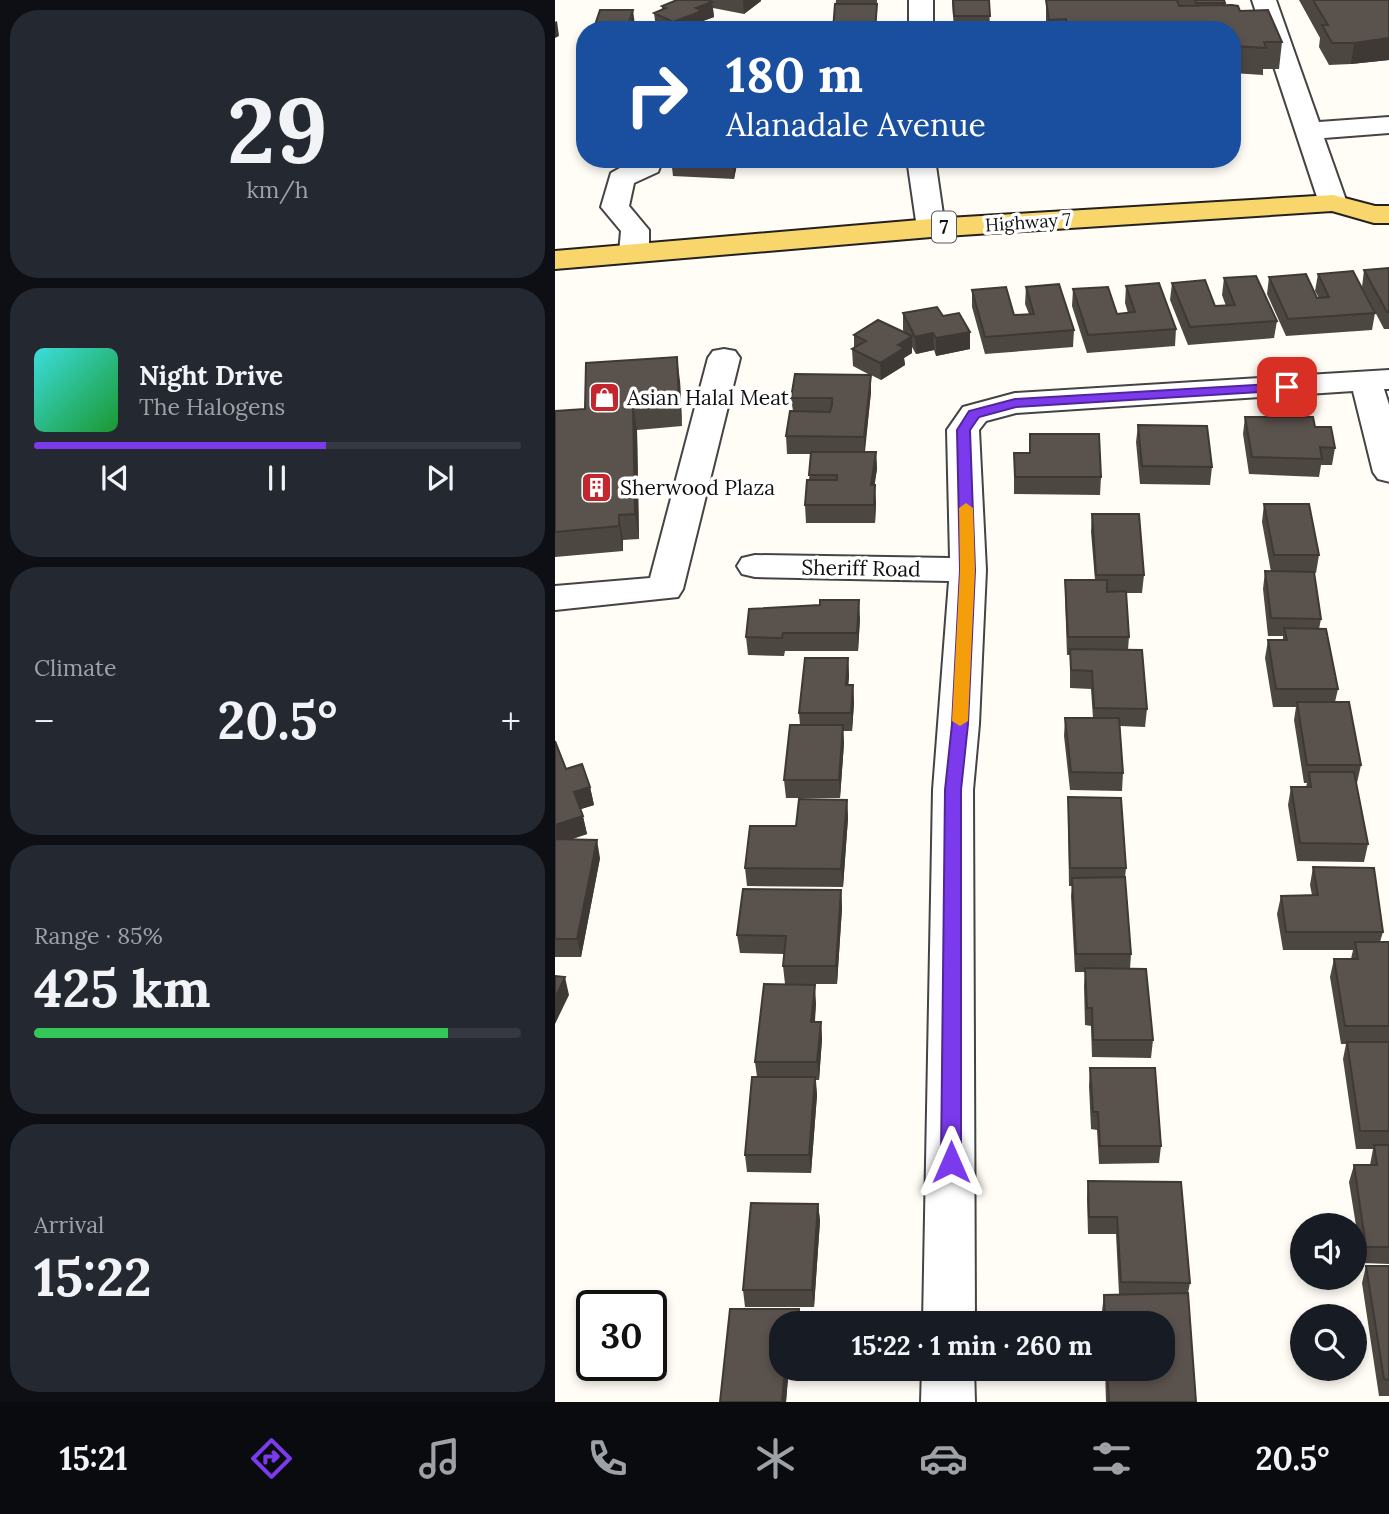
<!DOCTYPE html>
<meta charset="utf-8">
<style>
body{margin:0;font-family:Lora,serif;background:#242831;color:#f1f3f6;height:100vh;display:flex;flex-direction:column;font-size:26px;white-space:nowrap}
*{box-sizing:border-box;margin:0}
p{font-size:23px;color:#9ea1a6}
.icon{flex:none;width:38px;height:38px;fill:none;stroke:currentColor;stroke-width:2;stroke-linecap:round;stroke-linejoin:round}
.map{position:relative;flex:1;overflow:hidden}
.drawer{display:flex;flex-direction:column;gap:10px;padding:10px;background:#0d0f14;width:555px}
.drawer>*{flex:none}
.banner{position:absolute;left:21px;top:21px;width:665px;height:147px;border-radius:28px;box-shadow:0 4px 10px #0003;background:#1a4fa0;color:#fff;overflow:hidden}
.controls{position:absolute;left:735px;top:1213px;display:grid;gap:14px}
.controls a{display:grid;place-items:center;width:77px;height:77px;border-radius:50%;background:#171b24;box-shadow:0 4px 10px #0003;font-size:35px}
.speed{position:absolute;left:21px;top:1290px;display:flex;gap:14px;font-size:35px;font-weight:700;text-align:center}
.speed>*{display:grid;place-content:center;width:91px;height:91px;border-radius:50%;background:#171b24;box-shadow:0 4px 10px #0003;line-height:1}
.speed .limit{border:4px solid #111;border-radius:10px;background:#fff;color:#111}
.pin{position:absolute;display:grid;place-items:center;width:60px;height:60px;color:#fff;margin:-30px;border-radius:14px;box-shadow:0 4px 10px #0006}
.me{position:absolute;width:77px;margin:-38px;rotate:0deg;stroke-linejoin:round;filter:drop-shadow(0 0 5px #0008)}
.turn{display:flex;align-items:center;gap:24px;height:147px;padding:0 35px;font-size:32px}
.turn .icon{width:91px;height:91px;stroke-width:2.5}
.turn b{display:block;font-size:49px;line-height:60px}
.big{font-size:52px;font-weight:700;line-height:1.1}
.drawer .card{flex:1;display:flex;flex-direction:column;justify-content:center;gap:10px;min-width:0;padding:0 24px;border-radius:28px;background:#242831}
.drawer .dial{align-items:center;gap:0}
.dial b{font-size:91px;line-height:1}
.song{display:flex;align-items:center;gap:21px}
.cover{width:84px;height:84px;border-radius:10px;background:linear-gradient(135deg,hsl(180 70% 55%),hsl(130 70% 35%))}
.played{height:7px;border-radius:4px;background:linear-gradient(90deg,#7c3aed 60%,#363941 60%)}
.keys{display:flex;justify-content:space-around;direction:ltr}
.heat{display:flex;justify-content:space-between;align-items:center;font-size:38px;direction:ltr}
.charge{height:10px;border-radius:5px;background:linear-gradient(90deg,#34c759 85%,#363941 0)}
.trip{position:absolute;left:214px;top:1311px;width:406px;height:70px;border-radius:28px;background:#171b24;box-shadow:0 4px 10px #0003;font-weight:700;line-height:70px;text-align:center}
.tabs{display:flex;height:112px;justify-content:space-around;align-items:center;background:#090b0e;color:#9ea1a6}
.tabs .icon{width:49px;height:49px}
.tabs .on{color:#7c3aed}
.tabs b{font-size:32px;color:#f1f3f6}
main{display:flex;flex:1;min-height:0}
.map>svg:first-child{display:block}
</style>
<main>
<section class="drawer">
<div class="card dial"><b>29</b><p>km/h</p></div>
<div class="card">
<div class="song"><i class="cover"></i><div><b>Night Drive</b><p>The Halogens</p></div></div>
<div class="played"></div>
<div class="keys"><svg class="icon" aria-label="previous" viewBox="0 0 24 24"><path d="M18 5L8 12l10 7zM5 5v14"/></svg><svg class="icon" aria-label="pause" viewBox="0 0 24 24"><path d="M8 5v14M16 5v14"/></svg><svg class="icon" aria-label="next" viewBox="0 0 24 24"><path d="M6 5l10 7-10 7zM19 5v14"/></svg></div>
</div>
<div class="card"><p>Climate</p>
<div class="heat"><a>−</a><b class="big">20.5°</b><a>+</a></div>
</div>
<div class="card"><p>Range · 85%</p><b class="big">425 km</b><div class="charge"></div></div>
<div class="card"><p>Arrival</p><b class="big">15:22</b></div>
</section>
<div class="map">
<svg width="835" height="1402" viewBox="0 0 835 1402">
<rect width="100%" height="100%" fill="#fffdf5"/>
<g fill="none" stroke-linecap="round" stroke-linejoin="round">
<defs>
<path id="minor" d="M354 0H378V30H354Z
M697 0H721L764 122 835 117V133L769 138 792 203 788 209 778 211 768 209 764 203Z
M81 159H108L103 172 79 183 74 206 94 230V253L89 259 79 262 69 259 64 253 66 231 46 207 56 173Z
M352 159H380L390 228 386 234 376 237 366 234 362 228Z
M169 349 180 351 185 358 128 589 123 597 0 610V586L95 578 153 358 158 351Z
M835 370V389H829L835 408V482L823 479 818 472 798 391 461 413 431 421 424 430 431 570 424 724 418 790 420 1323H368L378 790 394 581 200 577 187 574 182 566 187 558 200 555 395 558 392 430 408 407 460 393Z
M367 1368H419L420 1402H366Z"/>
<path id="major" d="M778 195 820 206H835V223H819L777 211 376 237 0 269V251L376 219Z"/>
</defs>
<use href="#minor" stroke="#444" stroke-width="4"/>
<use href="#major" stroke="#222" stroke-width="4"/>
<use href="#minor" fill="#fff" fill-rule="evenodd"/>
<use href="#major" fill="#f9d66b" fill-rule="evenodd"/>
</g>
<path fill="#4d4742" d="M122 0H206V1L189 14 158 8 159 17 148 21V26L139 30H104L101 28 99 13 107 9V6Z
M281 0H322L321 30H278Z
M397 0H434L435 30H399Z
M491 0H669L670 5 685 11 727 42 724 69H708V75L677 73V30H491Z
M744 0H834V60L796 64 774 65 764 47 765 38Z
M80 25 78 30H39V28Z
M116 159H183L179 179 118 176Z
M272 159H318V163H272Z
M834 268V329H829L807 287 809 270Z
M763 274 820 313 817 330 731 336 712 294 714 277 762 298H764L760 291Z
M669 278 722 321 719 338 633 345 615 300 617 283 660 306H671L667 295Z
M571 286 621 329 620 346 532 353 517 306 518 289 562 314 573 313 570 303Z
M471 287 519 330 518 347 430 354 417 307V290L459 315 474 314 470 304Z
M348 313 388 316 415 349 381 356 379 350 361 354 357 347V353L349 358 350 365 326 380 316 375V392L310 452H321L322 469 319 485 321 503 320 523H251L250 505 254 480 256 454H232L231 436 238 411 236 398 315 375 298 366 297 349 299 348V335L349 332 348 330Z
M125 381 127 426 82 430 84 539 68 540V551L0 557V411L30 409Z
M690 417 760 427 780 448 777 465H766L764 477 694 474 688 434Z
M583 425 657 467 655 485 585 484 581 442Z
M475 434 546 477 545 495 459 494V453H474Z
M709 504 764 555 761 573H759L766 619 764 629 783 689 780 702 806 765 802 783H801L813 844 809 862 742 861 733 805 736 787H751L752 783H749L739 720 741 707H718L710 658 713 640H728V636H713L708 589 710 571 716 572 707 522Z
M537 514 589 575 587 593H571L574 637 573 650 592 709 590 727 565 726 568 773 567 791 515 790 509 736 510 718H538L536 689 515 688V655H512L510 598V580H540L536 532Z
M305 618 303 651H230L229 656 193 655 191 637Z
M293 658 294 676 293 685H298L299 703 297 731H288L289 743 285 798H231L229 780 245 725 244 713Z
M0 741 11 769 35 787 39 805 26 809 32 834 15 840 45 858 26 957H0Z
M513 797 571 868 570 878 576 954 575 969 598 1040 596 1058 537 1057 536 1026 530 1025 529 986 530 972H520L516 896 517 886H514L513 815Z
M292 800 293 818 288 887 192 886 190 868 241 826Z
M758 867 828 932 825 942H834V1264L807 1263 794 1182 799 1165H815L818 1149H801L788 1059 791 1044H786L775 977 779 959H796L798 950H728L722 914 726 896 757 895 755 885Z
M286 890 287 908 282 984H230L228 966 229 954 185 953 182 935Z
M261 1003 260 1022H266L267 1039 264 1080H261L262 1095 256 1173 192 1172 190 1155 202 1077 200 1062Z
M535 1068 606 1146 604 1163 544 1164 542 1130 536 1129 534 1086Z
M533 1181 635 1283 633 1293 641 1402H551L550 1368H607V1323H548L547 1311 549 1295 564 1294 561 1234H533L532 1198Z
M263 1204 265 1221 259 1307H190L188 1290Z
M811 1266H834V1396H824L807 1283Z
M175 1309H244L246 1323H226V1368H243V1378H233L231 1402H165Z"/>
<path fill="#3f3936" d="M188 0H206V1L189 14Z
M157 2 159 17 148 21V26L139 30H119L118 22 141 8Z
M78 10 80 25 78 30H73Z
M2 21 4 36 0 38V22Z
M834 38V60L796 64 799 43Z
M177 159H183L179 179Z
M415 332V349L381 356V338Z
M378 333 379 350 361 354 360 337Z
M357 336V353L349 358 350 365 326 380 325 363 343 345Z
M122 357 125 381 127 426 124 402Z
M316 375V392L309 455V437Z
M78 405 82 430 84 539 80 514Z
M321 452 322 469 317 503 316 485Z
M320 485 321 503 320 523 319 505Z
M64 515 68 540V551L64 526Z
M304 600 305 618 303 651 302 633Z
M293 658 294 676 292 703 291 685Z
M298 685 299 703 297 731 296 713Z
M288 725 289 743 285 798 284 780Z
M35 787 39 805 23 810 19 792Z
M292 800 293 818 288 887 286 869Z
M28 816 32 834 0 844V825Z
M42 840 45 858 26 957 22 939Z
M286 890 287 908 282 984 281 966Z
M10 977 14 995 0 1024V998Z
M260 985 261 1003 258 1039 256 1022Z
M266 1022 267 1039 264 1080 262 1062Z
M260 1077 262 1095 256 1173 254 1155Z
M263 1204 265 1221 259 1307 257 1290Z
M230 1368H231L233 1378 231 1402H227Z"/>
<path fill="#5a524d" stroke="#3f3936" stroke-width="2" d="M122 0H153L157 2 141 8 147 11 118 22 99 13 111 8 107 6Z
M398 0H434L435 16H399Z
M491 0H622L624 6 677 5 683 6 685 11 713 10 727 42H709L711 48 677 46V30H629V28H624V30H513L511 19 494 20Z
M640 0H669L670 3H641Z
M758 0H834V38L799 43H777L767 25H773Z
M280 4H322L320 30H278Z
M45 10H78L72 28H39Z
M834 268V312H832L809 270Z
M798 271 820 313 733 319 714 277 751 274 762 298 774 297 763 274Z
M701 276 722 321 635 327 617 283 650 280 660 306 680 305 669 278Z
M604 283 621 329 533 335 518 289 553 287 562 314 580 312 571 286Z
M504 284 519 330 430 337 417 290 451 287 459 315 479 314 471 287Z
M382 307 388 316 404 313 415 332 381 338 378 333 360 337 348 313Z
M323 320 357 336 343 345 349 348 325 363 297 349 311 341 299 335Z
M122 357 124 402 78 405 80 514 64 515V526L0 532V411L30 409 31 363Z
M240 374 316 375 309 437 231 436 235 411 275 412 277 405V398H236Z
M690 417H758L760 427H776L780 448 765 447 767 459 697 457Z
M583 425 652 426 657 467 587 466Z
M475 434H544L546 477H460L459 453H475Z
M256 452H321L316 485H320L319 505H250L252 480H282V475H254Z
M709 504H754L764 555H719Z
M537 514H584L589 575H541Z
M710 571 759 572 766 619 716 618Z
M510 580H552V592L571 591 574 637H513Z
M265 600H304L302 633H228L227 638 191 637 194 609 265 605Z
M729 628 771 629 783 689H721L713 640H732Z
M515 649 587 650 592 709 539 708 537 671 516 670Z
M250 658H293L291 685H298L296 713H244Z
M742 702H794L806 765H752Z
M510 718H564L568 773 516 772Z
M235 725H288L284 780H229Z
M0 741 11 769 27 764 35 787 19 792 28 816 0 825Z
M754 772H799L813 844 745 843 736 787H756Z
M513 797 566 798 571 868H515Z
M244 799 292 800 286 869 190 868 195 826H241Z
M0 839 42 840 22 939H0Z
M758 867 819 868 828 932H731L726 896 763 895Z
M570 877 576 954H521L517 878Z
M188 889 286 890 281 966H228L231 936 182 935Z
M800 942H834V1026H790L779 959H803Z
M530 968 591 969 598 1040H538L537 1008H532Z
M0 976 10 977 0 998Z
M209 984 260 985 256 1022H266L262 1062H200Z
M792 1042H834V1131H805Z
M535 1068H600L606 1146H545L543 1112H538Z
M197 1077H260L254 1155H190Z
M819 1145H834V1247H811L799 1165H822Z
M533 1181 626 1182 635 1283 566 1282 562 1217H534Z
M196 1203 263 1204 257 1290H188Z
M811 1266H834V1380L829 1379Z
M633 1293 641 1402H554L552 1368H607V1323H550L549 1295Z
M175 1309H244L243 1323H226V1368H230L227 1402H165Z"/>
<path fill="#7c3aed" stroke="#51269a" stroke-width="2" d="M732 383 737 384V390L461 407 424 417 415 430 420 570 413 724 406 790V1162L403 1168 396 1171 389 1168 386 1162 390 790 397 724 405 570 402 430 414 411 460 399Z"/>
<path fill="#f59e0b" d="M411 503 418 508 420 570 413 721 405 726 397 721 405 570 404 508Z"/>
<defs>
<symbol id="shop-square" viewBox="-11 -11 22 22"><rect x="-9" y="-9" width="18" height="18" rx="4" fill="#c4262e" stroke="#fff"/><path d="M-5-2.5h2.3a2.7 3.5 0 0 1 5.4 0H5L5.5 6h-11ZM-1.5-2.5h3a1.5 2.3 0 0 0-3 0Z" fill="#fff"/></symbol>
<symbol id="building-square" viewBox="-11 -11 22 22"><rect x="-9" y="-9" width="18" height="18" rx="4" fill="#c4262e" stroke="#fff"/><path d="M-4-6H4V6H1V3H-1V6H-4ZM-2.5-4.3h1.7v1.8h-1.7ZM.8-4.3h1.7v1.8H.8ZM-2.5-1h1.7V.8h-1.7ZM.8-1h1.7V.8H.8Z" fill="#fff"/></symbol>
</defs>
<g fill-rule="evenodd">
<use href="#shop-square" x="32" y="380" width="35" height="35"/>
<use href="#building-square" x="24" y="470" width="35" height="35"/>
</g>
<g text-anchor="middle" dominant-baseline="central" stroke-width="7" stroke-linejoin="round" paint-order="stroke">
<g font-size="18" fill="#111" stroke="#fff">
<text transform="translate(473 222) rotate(-4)">Highway 7</text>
</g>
<rect fill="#fff" stroke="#585858" stroke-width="2" x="377" y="211.5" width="24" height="31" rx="5"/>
<g font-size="19" font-weight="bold" fill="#111">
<text x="389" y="227">7</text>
</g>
<g font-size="21" fill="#111" stroke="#fff" text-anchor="start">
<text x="72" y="397">Asian Halal Meat</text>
<text x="65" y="487">Sherwood Plaza</text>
</g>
<g font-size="21" fill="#111" stroke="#fff">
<text transform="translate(306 568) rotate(1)">Sheriff Road</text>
</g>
</g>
</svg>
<div class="controls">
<a><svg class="icon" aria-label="sound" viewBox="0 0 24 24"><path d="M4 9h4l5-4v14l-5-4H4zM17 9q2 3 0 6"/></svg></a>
<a><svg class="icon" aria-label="search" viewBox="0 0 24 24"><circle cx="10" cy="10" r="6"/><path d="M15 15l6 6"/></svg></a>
</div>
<div class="speed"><div class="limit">30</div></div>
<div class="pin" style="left:732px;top:387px;background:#d93025"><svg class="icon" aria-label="arrive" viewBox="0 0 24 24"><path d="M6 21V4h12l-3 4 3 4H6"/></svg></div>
<svg class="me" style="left:396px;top:1162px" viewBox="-20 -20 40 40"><path d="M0-17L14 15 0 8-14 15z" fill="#7c3aed" stroke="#fff" stroke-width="4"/></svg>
<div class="trip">15:22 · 1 min · 260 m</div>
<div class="banner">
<div class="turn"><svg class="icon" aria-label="right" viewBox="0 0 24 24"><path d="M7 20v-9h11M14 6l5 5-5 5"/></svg><div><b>180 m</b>Alanadale Avenue</div></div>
</div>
</div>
</main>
<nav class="tabs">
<b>15:21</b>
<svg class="icon on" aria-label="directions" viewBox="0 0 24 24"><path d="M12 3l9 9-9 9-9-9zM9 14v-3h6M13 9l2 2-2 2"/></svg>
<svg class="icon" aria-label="music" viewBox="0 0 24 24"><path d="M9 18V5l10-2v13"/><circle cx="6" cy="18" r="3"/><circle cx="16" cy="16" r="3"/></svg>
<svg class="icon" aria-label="phone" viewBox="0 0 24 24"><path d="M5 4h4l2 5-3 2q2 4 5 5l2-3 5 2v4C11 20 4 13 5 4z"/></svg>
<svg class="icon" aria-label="climate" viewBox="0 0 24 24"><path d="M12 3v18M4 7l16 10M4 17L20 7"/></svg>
<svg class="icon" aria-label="car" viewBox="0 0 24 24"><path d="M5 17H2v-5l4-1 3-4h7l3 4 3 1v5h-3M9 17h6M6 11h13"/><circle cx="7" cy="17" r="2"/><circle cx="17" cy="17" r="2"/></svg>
<svg class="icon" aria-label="filters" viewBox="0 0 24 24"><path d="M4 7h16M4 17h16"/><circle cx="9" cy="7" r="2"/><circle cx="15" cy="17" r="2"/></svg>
<b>20.5°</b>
</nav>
